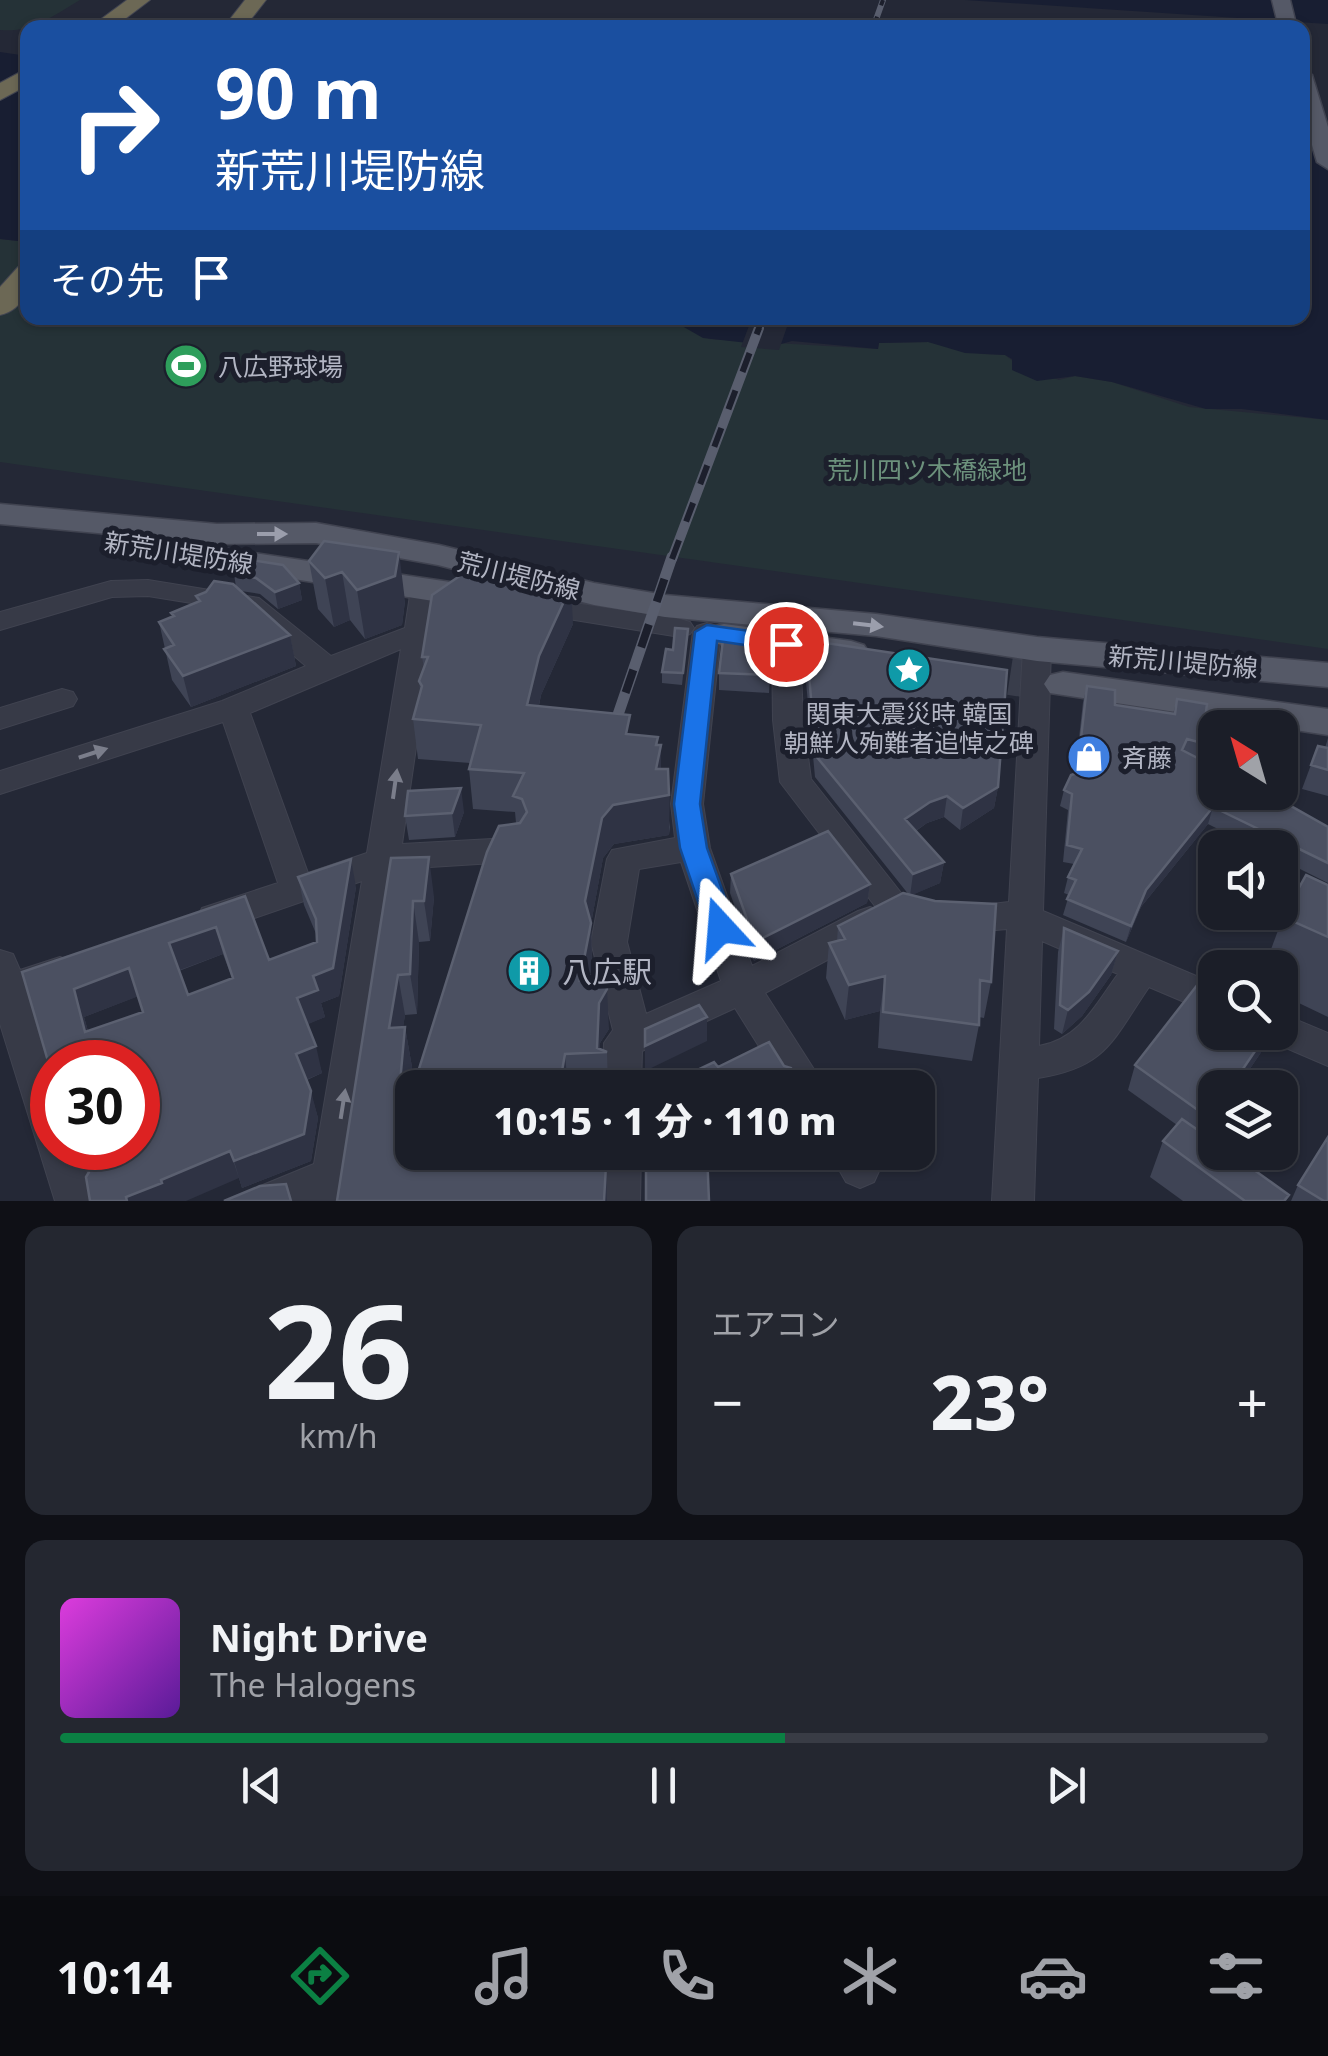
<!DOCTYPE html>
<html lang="ja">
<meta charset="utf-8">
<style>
body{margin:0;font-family:"Noto Sans","Noto Sans JP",sans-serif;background:#242730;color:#f1f3f6;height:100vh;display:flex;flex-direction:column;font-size:38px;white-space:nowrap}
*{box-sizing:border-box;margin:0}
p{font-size:32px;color:#a0a2a8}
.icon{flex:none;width:55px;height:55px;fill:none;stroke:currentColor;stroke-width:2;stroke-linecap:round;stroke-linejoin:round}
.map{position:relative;height:1201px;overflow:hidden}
.drawer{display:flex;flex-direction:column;gap:25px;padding:25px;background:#0f1016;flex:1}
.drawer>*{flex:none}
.banner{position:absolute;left:20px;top:20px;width:1290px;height:305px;border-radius:20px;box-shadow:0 2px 8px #0004,0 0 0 2px #393c45;background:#1a4fa0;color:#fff;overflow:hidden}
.needle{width:65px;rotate:323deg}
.buttons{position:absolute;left:1198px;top:710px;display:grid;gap:20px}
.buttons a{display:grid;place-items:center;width:100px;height:100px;border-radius:20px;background:#1b1e28;box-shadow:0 2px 8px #0004,0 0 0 2px #393c45;font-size:50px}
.speed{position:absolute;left:30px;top:1040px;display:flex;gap:20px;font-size:50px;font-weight:700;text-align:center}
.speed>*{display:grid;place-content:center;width:130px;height:130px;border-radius:50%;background:#1b1e28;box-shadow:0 2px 8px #0004,0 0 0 2px #393c45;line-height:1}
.speed .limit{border:15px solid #d22;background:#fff;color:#111}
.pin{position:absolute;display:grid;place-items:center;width:85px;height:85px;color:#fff;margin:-42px;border:5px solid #fff;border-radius:50%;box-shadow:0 2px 10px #0007}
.me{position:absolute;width:110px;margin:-55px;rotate:341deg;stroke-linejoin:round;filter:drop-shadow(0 0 8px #0008)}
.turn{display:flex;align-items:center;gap:35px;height:210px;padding:0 30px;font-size:45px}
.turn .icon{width:130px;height:130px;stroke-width:2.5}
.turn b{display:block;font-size:70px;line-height:85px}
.then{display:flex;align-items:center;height:95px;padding:0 30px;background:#0003;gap:20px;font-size:38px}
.big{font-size:75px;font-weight:800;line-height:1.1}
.drawer .card{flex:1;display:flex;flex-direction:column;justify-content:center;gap:15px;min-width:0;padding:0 35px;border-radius:20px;background:#242730}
.drawer .dial{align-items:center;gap:0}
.dial b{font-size:130px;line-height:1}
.song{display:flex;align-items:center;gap:30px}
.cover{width:120px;height:120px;border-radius:15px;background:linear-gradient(135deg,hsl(300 70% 55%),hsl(270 70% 35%))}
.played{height:10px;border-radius:5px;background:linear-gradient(90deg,#0b8043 60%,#393c45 60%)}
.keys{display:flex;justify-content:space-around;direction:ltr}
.heat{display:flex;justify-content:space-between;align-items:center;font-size:55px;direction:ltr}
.drawer .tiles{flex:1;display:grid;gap:25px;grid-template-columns:1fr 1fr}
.card:last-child{grid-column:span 2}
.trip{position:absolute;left:395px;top:1070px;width:540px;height:100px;border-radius:20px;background:#1b1e28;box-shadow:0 2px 8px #0004,0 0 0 2px #393c45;font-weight:800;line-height:100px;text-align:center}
.menu{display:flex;height:160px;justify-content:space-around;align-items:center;background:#0b0c10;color:#a0a2a8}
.menu .icon{width:70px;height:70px}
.menu .on{color:#0b8043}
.menu b{font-size:45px;color:#f1f3f6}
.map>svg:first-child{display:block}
</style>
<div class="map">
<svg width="1328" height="1201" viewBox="0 0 1328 1201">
<rect width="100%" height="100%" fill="#242836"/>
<path fill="#253237" d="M0 0H80C53 16 31 33 0 30Z
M0 239 27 242 28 318H429C467 328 506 309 544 323L550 318H668L709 339 878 349 879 343 929 342 982 354 1005 355 1014 362 1059 380 1075 376 1112 382 1189 407 1328 420V649L0 462Z"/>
<path fill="#181e32" d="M965 0H1328V24Z
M0 52 27 56V242L0 239Z
M1303 140 1328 143V420L1242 409H1206L1112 382 1075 376 1037 381 1012 370V359L1005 355 965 353 928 342 879 343 878 349 792 341 774 346 703 338 668 318H1302Z"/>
<path fill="#242836" d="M752 318H790L779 350 741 347Z"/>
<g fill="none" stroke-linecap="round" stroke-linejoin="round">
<path stroke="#393d4b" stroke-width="38" stroke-dasharray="38 19" stroke-linecap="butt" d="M1010 676 1063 684"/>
<defs>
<path id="minor" d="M148 580 259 598 331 656 405 628 411 589 425 581 435 583 439 589 402 844 510 838 522 841 527 850 522 859 510 862 398 869 350 1201H252L258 1187 314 1164 362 881 214 932 202 928 197 918 202 908 278 883 223 722 0 794V771L222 701 306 666 241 611 148 596 112 597 0 630V612L111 581ZM401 649 367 853 308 873 250 713Z
M535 597 680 619 690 622 694 628 690 634 680 637 525 612 521 606 525 600Z
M707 623 717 626 721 632 703 804 710 848 752 966 858 911 870 907 878 910 780 782 773 720 772 644 776 638H796L800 644 803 720 811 779 913 908 908 917 896 921 886 918 882 931 765 993 826 1088H785L735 1008 642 1051 641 1088H603L604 1043 613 1030 591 942 607 859 612 850 675 838 671 804 693 632 697 626ZM681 862 721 981 646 1014 627 942 639 869Z
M1037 640 1047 643 1051 649 1043 911 1215 984V1015L1149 987C1112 1041 1107 1067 1038 1078L1034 1201H992L1007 929 961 933 949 929 944 919 949 909 1009 902 1023 649 1027 643ZM1042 941 1118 974C1095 1005 1080 1039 1039 1046Z
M62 689 73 692 77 699 73 706 0 729V708Z
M0 950 13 954 20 970 60 957 73 962 78 972 73 982 29 997 52 1071V1148H78L97 1201H55L0 1024Z
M1280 1013 1328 1033V1066L1267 1040 1263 1032H1280Z
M601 1152H641L640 1201H598Z
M829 1152H872L880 1169 874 1182 860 1188 846 1182Z"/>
<path id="major" d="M1272 0H1290L1297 28H1279Z
M1302 69 1312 75 1328 127V169L1317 162 1302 111Z
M0 504 217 524 316 523 439 545 594 583 665 595 876 614 1037 637 1328 663V687L1037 661 876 636 665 617 594 605 438 565 316 543 217 544 0 524Z
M179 542 484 587 496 590 501 598 496 606 484 609 167 559 162 552 167 545Z
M724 624 851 641 864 645 869 653 864 661 851 665 711 643 706 635 711 627Z
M1063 672 1328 709V735L1050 693 1044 684 1050 675Z"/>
<path id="highway" d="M127 0H150L113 28H89Z
M245 0H266L244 28H223Z
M28 68V85L0 100V83Z
M28 264C28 287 26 309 0 315V287L18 267Z"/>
</defs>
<use href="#minor" stroke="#404350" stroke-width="2"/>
<use href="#major" stroke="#404350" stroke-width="3"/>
<use href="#highway" stroke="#424552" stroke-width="2"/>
<use href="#minor" fill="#373a47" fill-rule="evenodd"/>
<use href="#major" fill="#555967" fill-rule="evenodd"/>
<use href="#highway" fill="#6c6855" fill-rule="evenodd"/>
<defs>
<path id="rail-far3" d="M873 28 883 0"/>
<path id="rail-far2" d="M758 331 763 318"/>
<path id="rail-far1" d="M672 559 759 328"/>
<path id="rail" d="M610 738 672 557"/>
</defs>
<use href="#rail-far3" stroke="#595e6e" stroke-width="6"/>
<use href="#rail-far2" stroke="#595e6e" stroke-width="8"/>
<use href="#rail-far1" stroke="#595e6e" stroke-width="10"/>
<use href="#rail" stroke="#595e6e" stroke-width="11"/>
<use href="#rail-far3" stroke="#1c1f2c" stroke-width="4" stroke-dasharray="12" stroke-linecap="butt"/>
<use href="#rail-far2" stroke="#1c1f2c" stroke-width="5" stroke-dasharray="15" stroke-linecap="butt"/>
<use href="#rail-far1" stroke="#1c1f2c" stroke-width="6" stroke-dasharray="20" stroke-linecap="butt"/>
<use href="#rail" stroke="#1c1f2c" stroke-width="8" stroke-dasharray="24" stroke-linecap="butt"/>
</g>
<path fill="#3f4455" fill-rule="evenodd" d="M324 541 405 601 402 625 365 639 350 620 334 627 318 609 309 561Z
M234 574 299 583 302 600 278 609 260 594 241 591 290 635 296 666 191 707 172 680 159 622 172 617 171 613 197 602 196 596 236 587Z
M573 624 541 695 539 706 630 734 661 745V769L670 827 669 835 614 844 603 858 591 924 592 963 590 976 609 1029 600 1043V1049L607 1052 608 1088H413L516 823 515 812 473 809 469 769 470 763 418 759 413 719 420 691 419 681 424 668 422 657Z
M688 629 682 685 662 683V672L673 650Z
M806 640 998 787 994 808 960 830 944 817 927 823 916 831 944 862 940 883 911 895 991 982 984 1018 979 1017V1025L972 1061 878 1048 880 1011 845 1020 826 978 829 943 837 941 838 926 909 895 815 777 804 661Z
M719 673 770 675 769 693 719 690Z
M1087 686 1115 705 1173 714 1177 699 1202 743 1197 758 1246 807 1328 827V883L1280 859V848H1256L1208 824 1141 907 1126 942 1063 915 1069 895 1064 893 1068 877 1074 864 1063 862 1068 810 1060 806 1064 790 1075 774 1083 702Z
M1328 738V796L1302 789 1318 746 1325 748Z
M464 812 455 837 409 840 405 816Z
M391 858 434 897 430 941 419 942 417 1014 405 1015 403 1027H405L412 1067 410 1096 594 1164 606 1165 607 1201H337Z
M731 874 870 884 867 903 754 961 730 893Z
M298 877 356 887 339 996 321 1003 325 1017 307 1024 322 1073 307 1080 318 1118 311 1161 242 1188 239 1178 89 1172 22 972 245 896 269 960 317 942V936L304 905ZM223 954 232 978 188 995 179 971ZM138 996 143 1012 88 1031 84 1017Z
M1328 885V1017L1280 994V968H1264L1283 917Z
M1064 928 1118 951 1111 975 1082 1016 1062 1034 1054 1029 1058 952Z
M1215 1032H1271L1264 1048 1205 1135 1289 1195 1286 1201H1183L1150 1177 1163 1141 1177 1125 1128 1090 1135 1065Z
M784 1066 803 1084V1088H691V1073L718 1067Z
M1298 1185 1328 1201H1291Z"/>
<path fill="#2f3344" d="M399 552 405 601 402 625 365 639 357 590Z
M342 572 350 620 334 627 325 578Z
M299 583 302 600 278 609 275 592Z
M571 586 573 624 541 695 530 744 527 705 539 656Z
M290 635 296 666 191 707 183 676Z
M658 737V759L661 745V785L670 788 669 835 614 844 603 858 591 924 592 963 582 1020 580 980 585 901 602 818Z
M998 787 994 808 960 830 963 808Z
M461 788 464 812 455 837 452 813Z
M947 796 944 817 927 823 902 840 905 819 930 802Z
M1213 807 1208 824 1141 907 1126 942 1131 926 1146 890Z
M429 857 434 897 430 941 424 901Z
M351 859 356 887 339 996 321 1003 325 1017 304 1026 297 998Z
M944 862 940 883 910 896 913 874Z
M870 884 867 903 754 961 755 942Z
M413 901 419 942 417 1014 410 974Z
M216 927 223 954 177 971 169 943Z
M1118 951 1111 975 1082 1016 1062 1034 1068 1010Z
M129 968 139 996 84 1017 96 1060 85 1032 74 989Z
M398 975 405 1015 397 1068 389 1028Z
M885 976 880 1011 845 1020 849 985Z
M607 989 609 1029 600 1043V1053H598L599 1003Z
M707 1017V1041L645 1071V1046Z
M405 1027 412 1067 407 1134 399 1094Z
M1268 1032H1271L1264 1048 1237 1088H1230Z
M316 1046 322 1073 303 1081 296 1054Z
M565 1054 568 1088H559Z
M311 1091 318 1118 311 1161 242 1188 234 1161Z
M1215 1109V1120L1200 1142 1209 1118Z
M230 1151 239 1178 186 1201H127L126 1197 161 1180Z
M606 1165 607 1201H604Z"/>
<path fill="#4b5061" stroke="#5b6070" stroke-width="2.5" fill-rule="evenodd" d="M324 541 399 552 395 576 357 590 342 572 325 578 309 561Z
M245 559 283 565 299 583 275 592 256 578 234 574Z
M464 573 571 586 539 656 527 705 630 715 626 734 658 737 656 745H661L656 769H668L669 795 613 805 602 818 585 901 591 923 580 980 603 970 607 989 599 1003 597 1048 607 1052 565 1054 559 1088H413L487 852 499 826 520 823 527 812 522 799 513 796 524 773 469 769 481 725 413 719 422 686 419 681 428 657H422L432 595Z
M214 581 233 584 290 635 183 676 164 649 174 645 159 622 174 616 171 613 200 601 196 596 206 592Z
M675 628 688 629 683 673 662 672 666 649 673 650Z
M724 631 769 638 770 675 719 673Z
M806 640 1007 670 998 787 963 808 947 796 930 802 905 819 944 862 913 874 816 756Z
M1087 686 1115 690V705L1175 714 1177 699 1207 704 1202 743 1187 739 1182 750 1215 767V792H1237L1246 807 1258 792H1266L1328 827V863L1213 807 1146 890 1131 926 1067 899 1076 880 1068 877 1082 849 1067 845 1072 794 1064 790 1071 775 1077 773Z
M1318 746 1328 748V770L1311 765Z
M461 788 452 813 405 816 408 791Z
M828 831 870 884 755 942 731 874Z
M429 857 424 901H413L410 974 398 975 389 1028 405 1027 399 1094 410 1096 412 1088V1152H593V1164L606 1165 604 1201H337L391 858Z
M351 859 333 968 313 976 318 990 297 998 316 1046 296 1054 311 1091 304 1134 234 1161 230 1151 161 1180 162 1183 126 1197 127 1201H90L86 1177 89 1172 80 1148H138V1062H52V1075L22 972 245 896 269 960 317 942 316 919 298 877ZM216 927 233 978 188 995 169 943ZM129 968 143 1012 85 1032 74 989Z
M1306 875 1328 885V937L1283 917Z
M903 893 935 901 996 904 991 982 980 980 979 1025 883 1012 885 976 849 985 829 943 845 939 838 926Z
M1064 928 1118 951 1089 992 1068 1010 1060 1005Z
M1198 984 1215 993V1032H1268L1230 1088H1215V1109L1209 1118 1135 1065Z
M699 1005 707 1017 645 1046V1029Z
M769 1042 784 1066 791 1068 803 1084 796 1088H702L691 1073 714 1062 718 1067Z
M1182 1119 1215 1142V1152H1229L1289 1195 1284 1201H1245L1163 1141Z
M1328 1137V1201H1324L1298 1185Z
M646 1152H707L709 1201H646Z
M286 1184 291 1201H224L260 1186Z"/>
<defs><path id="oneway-solid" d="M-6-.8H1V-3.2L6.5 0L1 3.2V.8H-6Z" transform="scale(2.5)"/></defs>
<g fill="#9b9eac">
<use href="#oneway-solid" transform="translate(272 534)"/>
<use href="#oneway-solid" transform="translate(868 625) rotate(7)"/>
</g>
<g fill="#7b7e8b">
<use href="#oneway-solid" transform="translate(93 753) rotate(-18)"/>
<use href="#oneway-solid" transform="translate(395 784) rotate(-82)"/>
<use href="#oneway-solid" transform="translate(343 1104) rotate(-81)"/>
</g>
<path fill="#1a73e8" stroke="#114b97" stroke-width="2.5" d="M707 625 786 636 798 644 786 651 717 641 700 804 707 848 736 928 732 936 721 940 711 936 707 928 680 848 674 804 695 632Z"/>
<defs>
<symbol id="stadium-disc" viewBox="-11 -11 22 22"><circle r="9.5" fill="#2e9e5b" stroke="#1c1f2c"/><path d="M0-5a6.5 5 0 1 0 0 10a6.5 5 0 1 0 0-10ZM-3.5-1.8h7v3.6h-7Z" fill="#fff"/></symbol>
<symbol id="sight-disc" viewBox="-11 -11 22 22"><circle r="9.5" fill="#0f9aa8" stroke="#1c1f2c"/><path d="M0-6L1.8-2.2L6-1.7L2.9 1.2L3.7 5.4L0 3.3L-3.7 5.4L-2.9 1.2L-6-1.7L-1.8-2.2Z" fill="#fff"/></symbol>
<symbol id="shop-disc" viewBox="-11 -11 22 22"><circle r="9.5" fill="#3f7fe0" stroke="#1c1f2c"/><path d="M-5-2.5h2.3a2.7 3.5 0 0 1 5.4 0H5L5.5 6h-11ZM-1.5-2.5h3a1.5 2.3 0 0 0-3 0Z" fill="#fff"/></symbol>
<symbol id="building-disc" viewBox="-11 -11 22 22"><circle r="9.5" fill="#0f9aa8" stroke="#1c1f2c"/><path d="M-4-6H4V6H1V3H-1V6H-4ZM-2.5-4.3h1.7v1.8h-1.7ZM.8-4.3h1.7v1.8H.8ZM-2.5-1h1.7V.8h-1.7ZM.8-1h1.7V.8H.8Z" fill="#fff"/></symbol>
</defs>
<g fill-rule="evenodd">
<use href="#stadium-disc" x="161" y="341" width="50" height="50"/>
<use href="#sight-disc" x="884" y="645" width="50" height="50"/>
<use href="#shop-disc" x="1064" y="732" width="50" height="50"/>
<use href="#building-disc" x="504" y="946" width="50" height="50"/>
</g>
<g text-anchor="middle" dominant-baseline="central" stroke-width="10" stroke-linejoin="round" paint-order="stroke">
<g font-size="25" fill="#b2b5c3" stroke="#1c1f2c" text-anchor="start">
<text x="218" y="366">八広野球場</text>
<text x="909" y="713" text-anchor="middle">関東大震災時 韓国<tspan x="909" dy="29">朝鮮人殉難者追悼之碑</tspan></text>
<text x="1122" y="757">斉藤</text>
</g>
<g font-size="25" fill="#6c917c" stroke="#1c1f2c">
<text x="927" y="469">荒川四ツ木橋緑地</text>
</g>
<g font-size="25" fill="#b2b5c3" stroke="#1c1f2c">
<text transform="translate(179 552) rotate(9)">新荒川堤防線</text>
<text transform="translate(519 575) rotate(14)">荒川堤防線</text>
<text transform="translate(1183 661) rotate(5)">新荒川堤防線</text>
</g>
<g font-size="30" fill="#b2b5c3" stroke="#1c1f2c" text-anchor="start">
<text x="562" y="971">八広駅</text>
</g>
</g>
</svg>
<div class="buttons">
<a><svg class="needle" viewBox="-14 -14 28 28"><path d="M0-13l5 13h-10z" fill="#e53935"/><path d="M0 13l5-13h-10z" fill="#a0a2a8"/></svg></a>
<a><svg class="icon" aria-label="sound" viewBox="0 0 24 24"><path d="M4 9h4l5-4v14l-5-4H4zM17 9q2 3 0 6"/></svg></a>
<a><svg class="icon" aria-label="search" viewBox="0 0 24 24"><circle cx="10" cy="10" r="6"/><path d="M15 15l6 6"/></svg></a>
<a><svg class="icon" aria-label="layers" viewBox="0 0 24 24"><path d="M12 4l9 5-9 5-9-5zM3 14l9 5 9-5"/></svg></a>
</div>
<div class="speed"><div class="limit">30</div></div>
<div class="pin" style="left:786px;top:644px;background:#d93025"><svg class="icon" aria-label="arrive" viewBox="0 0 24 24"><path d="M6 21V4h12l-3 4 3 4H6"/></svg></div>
<svg class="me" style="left:721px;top:928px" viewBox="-20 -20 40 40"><path d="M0-17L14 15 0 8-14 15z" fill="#1a73e8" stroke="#fff" stroke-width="4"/></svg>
<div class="trip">10:15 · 1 分 · 110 m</div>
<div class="banner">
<div class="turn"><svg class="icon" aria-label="right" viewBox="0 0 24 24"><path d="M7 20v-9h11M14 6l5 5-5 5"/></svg><div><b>90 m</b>新荒川堤防線</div></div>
<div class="then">その先<svg class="icon" aria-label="arrive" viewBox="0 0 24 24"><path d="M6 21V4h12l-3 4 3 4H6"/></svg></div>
</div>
</div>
<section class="drawer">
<div class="tiles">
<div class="card dial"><b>26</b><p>km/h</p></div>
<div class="card"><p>エアコン</p>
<div class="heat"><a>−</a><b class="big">23°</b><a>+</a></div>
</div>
<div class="card">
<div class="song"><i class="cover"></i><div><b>Night Drive</b><p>The Halogens</p></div></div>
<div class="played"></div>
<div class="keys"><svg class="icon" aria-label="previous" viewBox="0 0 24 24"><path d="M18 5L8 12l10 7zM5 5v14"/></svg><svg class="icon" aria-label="pause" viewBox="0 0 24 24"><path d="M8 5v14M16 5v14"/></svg><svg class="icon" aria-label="next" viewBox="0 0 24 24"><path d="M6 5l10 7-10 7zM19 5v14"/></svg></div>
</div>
</div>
</section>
<nav class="menu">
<b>10:14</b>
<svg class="icon on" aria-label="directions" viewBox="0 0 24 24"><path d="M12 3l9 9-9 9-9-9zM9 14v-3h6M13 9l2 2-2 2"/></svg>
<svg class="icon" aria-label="music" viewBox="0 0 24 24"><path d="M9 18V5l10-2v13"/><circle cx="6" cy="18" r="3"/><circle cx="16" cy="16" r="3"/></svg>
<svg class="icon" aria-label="phone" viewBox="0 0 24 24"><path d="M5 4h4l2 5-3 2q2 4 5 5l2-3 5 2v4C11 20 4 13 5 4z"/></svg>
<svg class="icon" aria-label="climate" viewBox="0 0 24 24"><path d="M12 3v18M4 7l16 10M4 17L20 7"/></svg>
<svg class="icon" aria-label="car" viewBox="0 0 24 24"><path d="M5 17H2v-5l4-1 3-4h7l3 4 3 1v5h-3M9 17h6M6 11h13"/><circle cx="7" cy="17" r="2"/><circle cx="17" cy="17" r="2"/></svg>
<svg class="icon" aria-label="filters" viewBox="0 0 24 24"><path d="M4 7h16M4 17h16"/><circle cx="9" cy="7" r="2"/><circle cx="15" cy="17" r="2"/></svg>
</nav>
